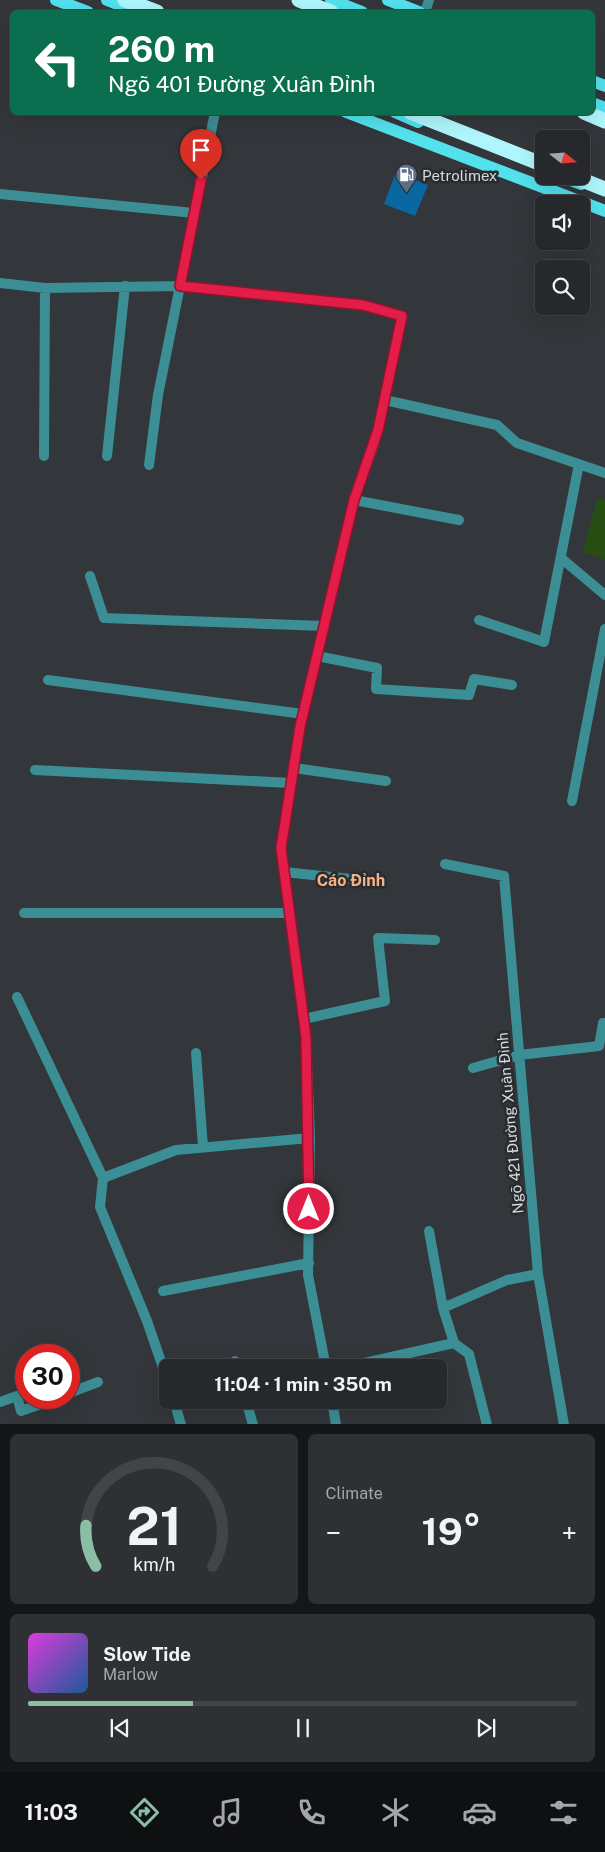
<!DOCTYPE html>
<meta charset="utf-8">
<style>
body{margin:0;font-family:"Public Sans",sans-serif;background:#2e3034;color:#f1f3f6;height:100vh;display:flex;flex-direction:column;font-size:19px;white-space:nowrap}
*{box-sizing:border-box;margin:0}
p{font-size:16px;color:#a4a6a9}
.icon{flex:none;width:28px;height:28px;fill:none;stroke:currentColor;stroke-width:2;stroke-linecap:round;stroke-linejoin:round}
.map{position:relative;height:1424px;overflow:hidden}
.panel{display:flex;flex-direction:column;gap:10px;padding:10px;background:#151618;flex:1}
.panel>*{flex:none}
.top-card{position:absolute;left:10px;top:10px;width:585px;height:105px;border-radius:8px;box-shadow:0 5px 20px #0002,0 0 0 1px #424448;background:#0b6e4f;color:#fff;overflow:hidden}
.needle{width:32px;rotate:107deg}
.tools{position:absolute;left:535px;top:130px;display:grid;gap:10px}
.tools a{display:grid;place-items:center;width:55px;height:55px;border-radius:8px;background:#26282c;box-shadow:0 5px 20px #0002,0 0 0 1px #424448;font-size:25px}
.speed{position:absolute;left:15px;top:1344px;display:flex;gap:10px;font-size:25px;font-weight:700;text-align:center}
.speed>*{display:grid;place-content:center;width:65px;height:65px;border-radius:50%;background:#26282c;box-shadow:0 5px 20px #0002,0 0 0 1px #424448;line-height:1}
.speed .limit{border:8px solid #d22;background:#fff;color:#111}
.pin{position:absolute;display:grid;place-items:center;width:42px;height:42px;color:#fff;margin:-51px -21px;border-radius:50% 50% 50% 0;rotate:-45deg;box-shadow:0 0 5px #0007}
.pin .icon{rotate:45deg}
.me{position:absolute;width:55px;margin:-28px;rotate:0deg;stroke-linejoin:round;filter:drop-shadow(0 0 4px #0008)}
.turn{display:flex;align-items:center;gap:18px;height:105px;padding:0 15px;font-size:22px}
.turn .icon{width:65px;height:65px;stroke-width:2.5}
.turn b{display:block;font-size:35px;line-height:42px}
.big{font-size:38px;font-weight:700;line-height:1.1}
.panel .tile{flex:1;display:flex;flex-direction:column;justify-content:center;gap:8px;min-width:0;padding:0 18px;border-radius:8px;background:#2e3034}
.panel .dial{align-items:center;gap:0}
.dial svg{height:130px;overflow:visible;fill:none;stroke:#424448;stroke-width:7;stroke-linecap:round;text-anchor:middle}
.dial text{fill:#f1f3f6;stroke:none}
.song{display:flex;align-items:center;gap:15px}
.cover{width:60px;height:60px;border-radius:8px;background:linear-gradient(135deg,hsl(300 70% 55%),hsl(210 70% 35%))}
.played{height:5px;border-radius:2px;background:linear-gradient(90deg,#8abfa5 30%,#424448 30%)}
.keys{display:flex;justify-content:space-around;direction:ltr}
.heat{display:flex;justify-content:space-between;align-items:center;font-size:28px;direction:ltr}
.panel .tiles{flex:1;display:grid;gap:10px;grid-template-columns:1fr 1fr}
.tile:last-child{grid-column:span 2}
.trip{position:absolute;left:159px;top:1359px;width:288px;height:50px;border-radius:8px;background:#26282c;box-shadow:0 5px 20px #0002,0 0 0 1px #424448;font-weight:700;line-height:50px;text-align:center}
.menu{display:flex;height:80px;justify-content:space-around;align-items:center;background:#0f1012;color:#a4a6a9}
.menu .icon{width:35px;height:35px}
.menu .on{color:#8abfa5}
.menu b{font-size:22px;color:#f1f3f6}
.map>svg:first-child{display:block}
</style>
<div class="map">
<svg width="605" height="1425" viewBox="0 0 605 1425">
<rect width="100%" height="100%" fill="#33363a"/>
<path fill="#284d12" d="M597 498 605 500V560L583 552Z"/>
<path fill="#09689f" d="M396 172 428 185 415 216 384 204Z"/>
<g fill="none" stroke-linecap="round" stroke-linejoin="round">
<path stroke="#3c8e95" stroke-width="10" d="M425 12 429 0
M0 194 194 213
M310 1138 306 1037 281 848 300 727 354 500 374 445 402 316
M103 1178 100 1207 147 1321 168 1382
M174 1400 181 1425"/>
<path stroke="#3c8e95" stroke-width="10" d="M0 283 45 288 180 286 363 305 402 316
M385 400 497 425 517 443 605 473
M44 456 45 288
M107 456 125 286
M149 465 158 395 215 112
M354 500 459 520
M561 558 605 595
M90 576 104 618 324 626
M479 620 544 642 579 464
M317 656 377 668 376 689 469 695 474 679 512 685
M48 680 303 714
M294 768 386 781
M35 770 291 783
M572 801 605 629
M445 864 504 876 538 1274 564 1425
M284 872 370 881
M24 913H290
M17 997 103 1178 176 1150 310 1138 308 1275 326 1368
M304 1019 385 1001 378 938 435 940
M196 1053 203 1147
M473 1068 519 1055 599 1046 603 1023H605
M429 1231 443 1308 454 1343 469 1354 487 1425
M163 1291 309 1263
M443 1308 507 1280 538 1274
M235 1361 237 1368
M342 1368 454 1343
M69 1393 98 1382
M246 1400 253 1425
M332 1400 336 1425
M0 1402 17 1396 21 1411 58 1398"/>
<path stroke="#53e1ed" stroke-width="12" d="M56 0 88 12
M107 0 135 11
M331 0 362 12
M388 0 419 12
M592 81 605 86
M592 103 605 108
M346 112 605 211
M395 112 418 122
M560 176 581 184"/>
<path stroke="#aef6fc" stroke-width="15" d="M125 0 157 12
M299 0 331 12
M410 112 544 165
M584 112 605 121
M572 176 605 189"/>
</g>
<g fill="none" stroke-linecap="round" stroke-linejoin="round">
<defs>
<path id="route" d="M201 180 180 286 363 305 402 316 378 430 354 500 300 727 281 848 306 1037 309 1209"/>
</defs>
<use href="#route" stroke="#92132f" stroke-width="12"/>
<use href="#route" stroke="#e11d48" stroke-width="9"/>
</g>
<defs>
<symbol id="fuel-pin" viewBox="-11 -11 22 30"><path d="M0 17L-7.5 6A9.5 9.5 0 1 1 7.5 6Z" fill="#5c6f8a" stroke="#292c2f"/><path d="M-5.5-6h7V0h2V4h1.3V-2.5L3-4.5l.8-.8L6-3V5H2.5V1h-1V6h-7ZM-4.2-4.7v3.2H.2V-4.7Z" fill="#fff"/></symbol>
</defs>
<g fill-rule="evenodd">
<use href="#fuel-pin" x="394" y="162" width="25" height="34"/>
</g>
<g text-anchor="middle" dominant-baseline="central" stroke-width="5" stroke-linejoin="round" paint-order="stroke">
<g font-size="15" fill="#d7d9db" stroke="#292c2f" text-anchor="start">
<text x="422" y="175">Petrolimex</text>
</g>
<g font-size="15" fill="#d7d9db" stroke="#292c2f">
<text transform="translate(510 1123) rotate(-95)">Ngõ 421 Đường Xuân Đỉnh</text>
</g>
<g font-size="16" font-weight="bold" fill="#f6b085" stroke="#292c2f">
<text x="351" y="880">Cáo Đỉnh</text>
</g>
</g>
</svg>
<div class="tools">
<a><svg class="needle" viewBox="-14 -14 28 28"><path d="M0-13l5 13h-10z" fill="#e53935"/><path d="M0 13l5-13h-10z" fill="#a4a6a9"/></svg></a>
<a><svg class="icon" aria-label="sound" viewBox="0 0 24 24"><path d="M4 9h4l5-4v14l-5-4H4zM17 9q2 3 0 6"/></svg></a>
<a><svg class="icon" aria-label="search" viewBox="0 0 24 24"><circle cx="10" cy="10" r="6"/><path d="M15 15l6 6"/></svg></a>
</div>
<div class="speed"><div class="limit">30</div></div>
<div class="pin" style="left:201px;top:180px;background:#d93025"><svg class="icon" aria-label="arrive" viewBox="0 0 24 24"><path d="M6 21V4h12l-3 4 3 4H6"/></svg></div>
<svg class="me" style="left:309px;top:1209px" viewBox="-20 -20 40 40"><circle r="17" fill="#e11d48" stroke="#fff" stroke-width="3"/><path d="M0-11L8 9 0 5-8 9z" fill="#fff"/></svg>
<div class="trip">11:04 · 1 min · 350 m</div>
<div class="top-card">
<div class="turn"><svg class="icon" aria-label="left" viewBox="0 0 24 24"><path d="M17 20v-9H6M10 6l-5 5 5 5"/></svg><div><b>260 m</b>Ngõ 401 Đường Xuân Đỉnh</div></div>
</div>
</div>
<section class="panel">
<div class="tiles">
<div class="tile dial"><svg viewBox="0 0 100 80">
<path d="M14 69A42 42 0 1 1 86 69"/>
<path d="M14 69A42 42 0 0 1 8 44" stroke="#8abfa5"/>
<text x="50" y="56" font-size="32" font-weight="700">21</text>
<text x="50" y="72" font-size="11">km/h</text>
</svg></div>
<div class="tile"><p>Climate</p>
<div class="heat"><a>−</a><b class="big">19°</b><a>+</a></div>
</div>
<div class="tile">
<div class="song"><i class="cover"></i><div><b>Slow Tide</b><p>Marlow</p></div></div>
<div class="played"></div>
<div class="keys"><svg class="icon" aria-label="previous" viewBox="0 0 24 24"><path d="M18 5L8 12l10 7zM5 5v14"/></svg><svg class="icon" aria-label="pause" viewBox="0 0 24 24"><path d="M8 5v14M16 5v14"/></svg><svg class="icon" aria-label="next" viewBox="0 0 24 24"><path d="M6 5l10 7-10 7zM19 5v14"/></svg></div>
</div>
</div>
</section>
<nav class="menu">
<b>11:03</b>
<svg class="icon on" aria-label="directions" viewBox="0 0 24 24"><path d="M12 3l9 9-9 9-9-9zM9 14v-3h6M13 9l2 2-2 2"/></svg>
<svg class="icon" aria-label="music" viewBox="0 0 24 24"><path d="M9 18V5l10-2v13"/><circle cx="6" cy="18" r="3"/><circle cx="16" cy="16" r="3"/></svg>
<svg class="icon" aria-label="phone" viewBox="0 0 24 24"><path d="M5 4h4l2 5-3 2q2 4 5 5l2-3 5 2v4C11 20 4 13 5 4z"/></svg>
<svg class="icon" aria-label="climate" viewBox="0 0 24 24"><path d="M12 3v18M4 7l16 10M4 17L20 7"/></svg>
<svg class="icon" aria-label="car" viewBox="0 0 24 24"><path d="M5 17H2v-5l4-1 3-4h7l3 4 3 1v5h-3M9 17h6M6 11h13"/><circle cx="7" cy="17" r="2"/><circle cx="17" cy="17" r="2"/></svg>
<svg class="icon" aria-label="filters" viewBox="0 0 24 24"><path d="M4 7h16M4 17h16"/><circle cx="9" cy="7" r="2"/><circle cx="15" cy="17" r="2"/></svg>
</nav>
